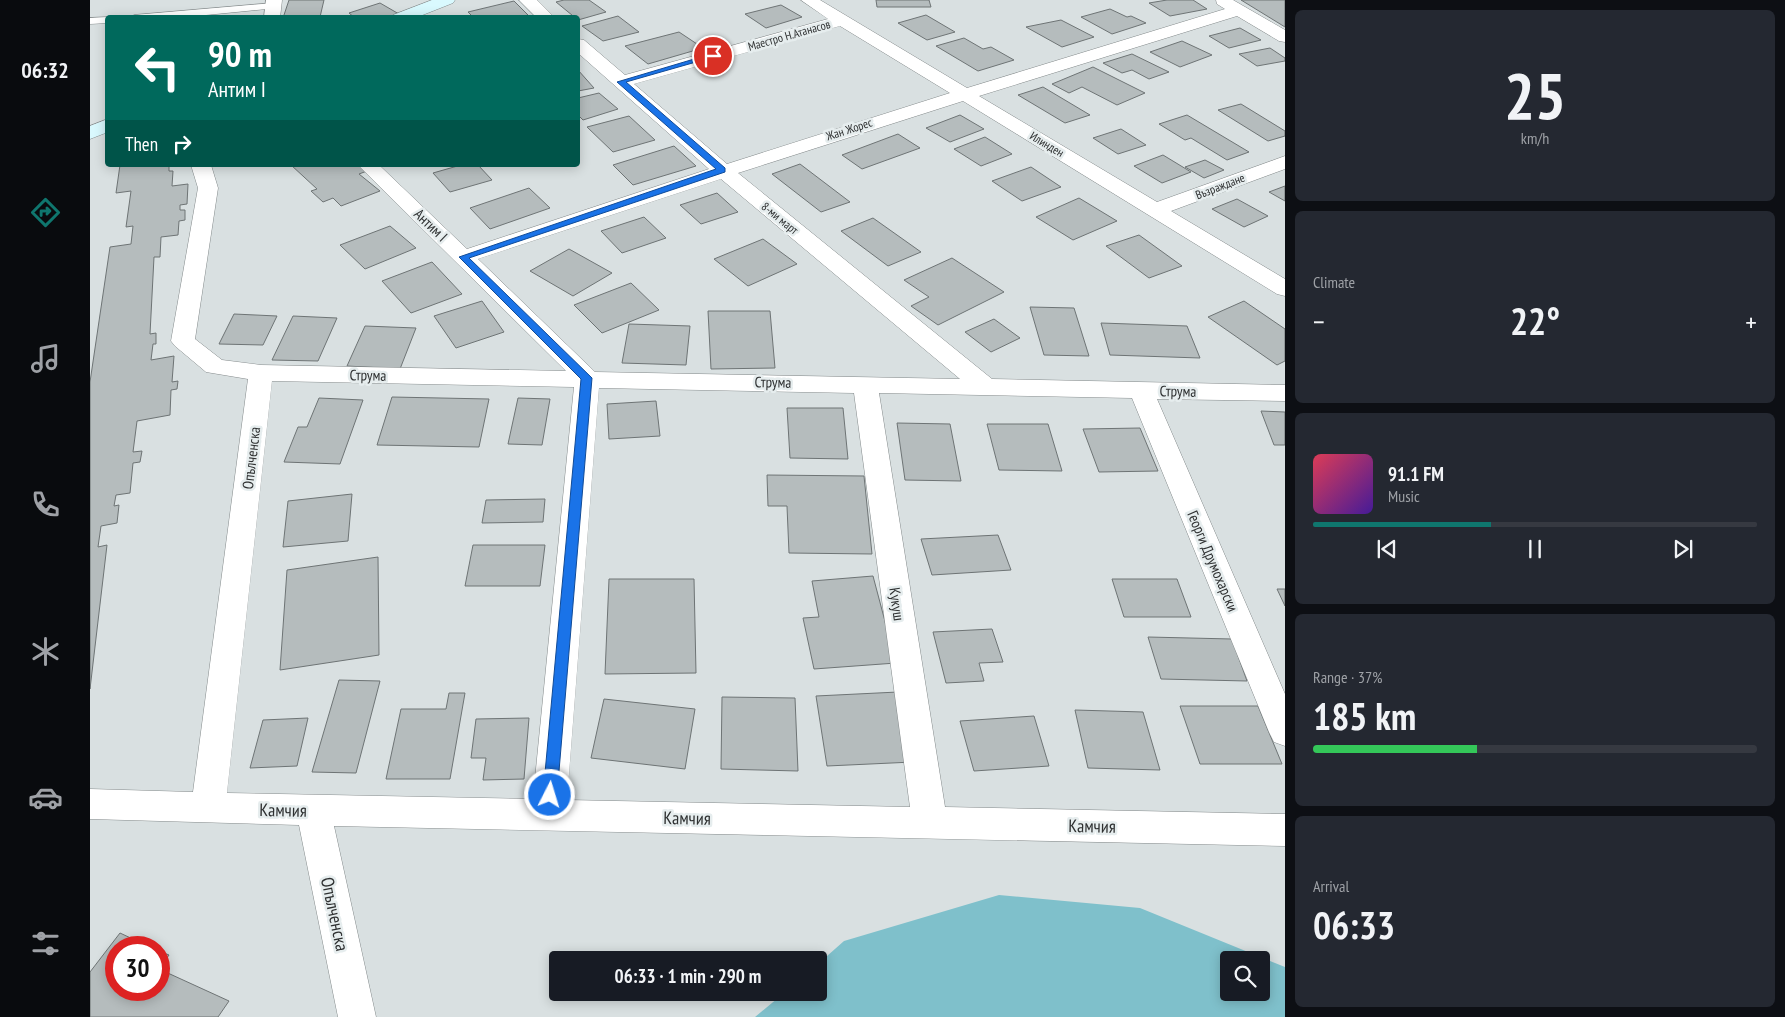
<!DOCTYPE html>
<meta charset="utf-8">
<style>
body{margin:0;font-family:"PT Sans Narrow",sans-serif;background:#242831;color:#f1f3f6;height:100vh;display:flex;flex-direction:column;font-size:19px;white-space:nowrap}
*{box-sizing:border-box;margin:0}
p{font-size:16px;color:#9ea1a6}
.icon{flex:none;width:28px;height:28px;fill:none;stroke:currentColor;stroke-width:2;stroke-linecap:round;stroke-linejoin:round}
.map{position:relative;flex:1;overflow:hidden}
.panel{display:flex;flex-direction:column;gap:10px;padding:10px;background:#0d0f14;width:500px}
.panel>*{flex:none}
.hud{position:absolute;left:15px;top:15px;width:475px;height:152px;border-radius:5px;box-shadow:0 2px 12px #0003;background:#00695c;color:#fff;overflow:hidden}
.controls{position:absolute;left:1130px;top:951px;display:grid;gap:10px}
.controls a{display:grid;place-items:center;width:50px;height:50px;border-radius:5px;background:#171b24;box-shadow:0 2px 12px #0003;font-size:25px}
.speed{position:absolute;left:15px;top:936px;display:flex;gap:10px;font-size:25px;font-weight:700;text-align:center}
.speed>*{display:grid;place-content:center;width:65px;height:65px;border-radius:50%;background:#171b24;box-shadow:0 2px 12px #0003;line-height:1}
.speed .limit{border:8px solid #d22;background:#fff;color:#111}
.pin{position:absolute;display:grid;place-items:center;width:42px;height:42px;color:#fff;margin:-21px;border:2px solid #fff;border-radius:50%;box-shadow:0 1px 5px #0007}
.me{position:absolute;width:55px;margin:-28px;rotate:5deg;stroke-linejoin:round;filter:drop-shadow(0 0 4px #0008)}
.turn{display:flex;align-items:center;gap:18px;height:105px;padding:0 20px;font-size:22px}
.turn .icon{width:65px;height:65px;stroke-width:2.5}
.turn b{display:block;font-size:35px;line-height:42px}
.then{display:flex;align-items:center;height:48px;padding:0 20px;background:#0003;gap:10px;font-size:19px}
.big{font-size:38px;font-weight:700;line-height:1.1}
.panel .tile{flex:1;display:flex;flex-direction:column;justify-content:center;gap:8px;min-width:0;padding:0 18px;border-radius:8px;background:#242831}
.panel .dial{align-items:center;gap:0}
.dial b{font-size:65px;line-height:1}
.song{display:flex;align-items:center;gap:15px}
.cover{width:60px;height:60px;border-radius:8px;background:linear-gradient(135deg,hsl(350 70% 55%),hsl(260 70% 35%))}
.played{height:5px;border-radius:2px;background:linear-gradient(90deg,#0f766e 40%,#363941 40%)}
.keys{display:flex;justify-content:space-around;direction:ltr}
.heat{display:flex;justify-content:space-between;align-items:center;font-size:28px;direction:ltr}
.charge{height:8px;border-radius:4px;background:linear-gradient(90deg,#34c759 37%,#363941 0)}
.trip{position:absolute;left:459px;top:951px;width:278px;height:50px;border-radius:5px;background:#171b24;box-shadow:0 2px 12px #0003;font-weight:700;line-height:50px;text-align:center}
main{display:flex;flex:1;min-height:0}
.menu{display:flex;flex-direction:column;width:90px;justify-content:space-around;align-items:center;background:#090b0e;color:#9ea1a6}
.menu .icon{width:35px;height:35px}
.menu .selected{color:#0f766e}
.menu b{font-size:22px;color:#f1f3f6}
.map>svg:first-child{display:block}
</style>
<main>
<nav class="menu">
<b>06:32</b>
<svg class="icon selected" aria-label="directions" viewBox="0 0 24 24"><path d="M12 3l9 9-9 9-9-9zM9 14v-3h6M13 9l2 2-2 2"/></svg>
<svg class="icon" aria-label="music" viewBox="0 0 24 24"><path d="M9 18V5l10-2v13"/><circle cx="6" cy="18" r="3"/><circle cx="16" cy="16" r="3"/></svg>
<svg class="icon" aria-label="phone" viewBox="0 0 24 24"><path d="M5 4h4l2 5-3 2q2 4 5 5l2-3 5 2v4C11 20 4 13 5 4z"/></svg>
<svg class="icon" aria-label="climate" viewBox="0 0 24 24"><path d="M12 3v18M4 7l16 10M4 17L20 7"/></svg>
<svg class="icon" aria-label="car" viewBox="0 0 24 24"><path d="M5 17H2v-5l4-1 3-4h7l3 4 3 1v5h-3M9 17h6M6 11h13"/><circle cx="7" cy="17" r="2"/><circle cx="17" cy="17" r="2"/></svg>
<svg class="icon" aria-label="filters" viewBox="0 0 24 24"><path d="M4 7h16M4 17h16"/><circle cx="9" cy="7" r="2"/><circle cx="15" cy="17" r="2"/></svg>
</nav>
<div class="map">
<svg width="1195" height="1017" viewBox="0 0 1195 1017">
<rect width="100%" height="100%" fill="#d9e0e1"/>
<path fill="#7fc0cb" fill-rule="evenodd" d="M909 895 1050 908 1195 967V1017H665L694 993 728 992V964L754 941ZM1139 960H1171V992H1139Z"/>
<path fill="#b5bcbd" stroke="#6e7475" d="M199 0H234L230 17 193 18Z
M474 0H499L516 12 488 20 466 2Z
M786 0H839L841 7H787Z
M1077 0H1103L1117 9 1080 16 1059 3Z
M1151 0H1195V27Z
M424 1 438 15 426 18H384L378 12Z
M290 3 309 14 297 18H265L259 13Z
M691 5 712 17 676 28 655 14Z
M1020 9 1037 17 1041 16 1056 23 1022 34 991 17Z
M836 15 865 32 837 40 808 23Z
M528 16 549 32 513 41 492 26Z
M971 20 1004 37 972 47 936 27Z
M1150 28 1171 40 1139 48 1119 36Z
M589 32 613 48 558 64 535 46Z
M874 38 893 49 901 47 924 60 888 71 846 46Z
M1092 41 1122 55 1090 67 1060 52Z
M1180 48 1195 58V61L1167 66 1149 54Z
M1042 54 1079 72 1059 79 1042 70 1032 73 1013 63Z
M1003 67 1055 93 1027 105 992 87 979 93 962 84Z
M488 70 504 88 488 91Z
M953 87 1000 115 975 123 928 95Z
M509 93 528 109 493 120 488 115V98Z
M1151 104 1195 131V136L1178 141 1128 110Z
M870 115 894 129 860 142 836 128Z
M1097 115 1159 152 1137 160 1101 138 1095 140 1069 124Z
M539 116 565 140 523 152 497 127Z
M1031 129 1056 145 1028 154 1003 138Z
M808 134 830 148 772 169 752 155Z
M895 137 922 154 891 166 864 149Z
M584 146 606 166 543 185 523 165Z
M1073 155 1101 172 1072 183 1044 166Z
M1115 160 1134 170 1114 178 1095 167Z
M710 164 760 202 731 212 682 174Z
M30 165H79V171H83L82 186 98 184 97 204 90 205V210H95V220L89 221 88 235 71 237 70 257H64L60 334 66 333V344H63L61 360 84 356 82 382 88 381 87 389 81 390 80 415 47 421 43 452 52 451 50 462 43 463 40 493 26 495 24 506 29 505 27 523 11 526 8 547 17 545 0 689V382L20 247 41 244 43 226 36 227 41 191 26 193Z
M201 165H269L277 171 269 174 290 191 251 206 243 198 233 202 221 191 227 189Z
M371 165H388L402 180 360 192 343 173Z
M941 167 971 187 932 201 902 181Z
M1195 186V201L1179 192Z
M439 188 460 208 400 229 380 208Z
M627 193 648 212 611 224 590 205Z
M989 198 1027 221 983 240 946 217Z
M1147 199 1178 216 1154 227 1122 209Z
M554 217 576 238 532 253 511 231Z
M783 218 831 252 798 266 751 231Z
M300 226 326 248 275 269 250 245Z
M1049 235 1092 266 1059 278 1016 246Z
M673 239 707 264 658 286 624 259Z
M479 249 522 273 483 296 440 271Z
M862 258 914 292 848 325 821 306 839 297 814 280Z
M342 262 372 294 321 313 292 281Z
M541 283 569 310 512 333 484 305Z
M392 301 414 332 366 348 344 316Z
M1154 301 1195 329V361L1187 365 1118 317Z
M940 307 984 308 999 356 954 355Z
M618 311H680L685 368 621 369Z
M144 314 187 316 173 345 129 344Z
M203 316 247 318 228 361 182 360Z
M904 319 930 338 901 352 875 332Z
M1011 323 1097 326 1110 358 1020 355Z
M539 324 600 326 596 365 532 363Z
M275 326 326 328 310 369 257 366Z
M302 397 399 399 389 447 287 445Z
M229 398 273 400 250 464 194 462 208 427H217Z
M428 398 460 399 452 445 418 444Z
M566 401 570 436 519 439 517 404Z
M697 408H753L758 459 700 458Z
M1171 411 1195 412V445H1184Z
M807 423 860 424 871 481 815 480Z
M897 424H958L972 471 909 470Z
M1050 428 1068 471 1009 472 993 429Z
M677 475 774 476 782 554 699 553 697 506H678Z
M262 494 258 541 193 547 198 501Z
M455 499 453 522 392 523 396 500Z
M908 535 921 570 842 575 831 539Z
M383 545H455L450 586H375Z
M288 557 289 655 190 670 197 570Z
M783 576 806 663 724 669 713 618 729 617 722 581Z
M519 579H604L606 673 515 674Z
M1022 579H1087L1101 617H1034Z
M1187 589H1195V606Z
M902 629 913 662 889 663 894 681 856 683 843 632Z
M1058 637 1142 639 1157 681 1071 679Z
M249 680 290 681 266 773 222 772Z
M808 692 823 762 737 766 726 696Z
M359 693H375L360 779H296L311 709H356Z
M632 697 705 698 708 771 631 769Z
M514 699 605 709 595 769 501 758Z
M1090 706H1168L1192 764H1110Z
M985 710 1053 712 1070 770 998 768Z
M944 716 959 766 884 771 870 721Z
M218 718 207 766 160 768 173 720Z
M439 718 434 779 393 780 396 758H381L386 719Z
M30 933 62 948H26V990H69V951L79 955 69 969 139 1001 128 1017H0V972Z"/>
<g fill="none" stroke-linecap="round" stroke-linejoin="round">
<defs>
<path id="lane" d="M183 3 188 6 187 8 86 18H39L44 15Z
M18 17 21 18H18V23L0 24V18Z"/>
<path id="street" d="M176 0H192L190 18H174Z
M429 0H447L465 18H447Z
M711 0H730L877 88 1135 9 1127 4 1126 0H1143L1195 30V42L1189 41 1147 16 889 96 1067 202 1195 156V169L1081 211 1195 279V296L1187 294 873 101 648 173 902 379 1195 385V401L1067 399 1195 694V746L1184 742 1179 732 1042 398 789 393 855 807 1195 814V846L244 826 286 1017H248L209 825 0 819V789L103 792 158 379 116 372 85 346 81 341 108 188 101 165H121L128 188 105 339 132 360 171 365 476 371 268 165H289L377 249 619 169 488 53V39L494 40 535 75 738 19ZM750 26 860 93 637 164 544 84ZM631 179 870 379 505 372 388 259ZM182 381 484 387 443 799 137 793ZM509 388 764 393 820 807 477 800Z"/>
<path id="secondary" d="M342 0H365L363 3 325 18H301L303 15Z
M18 119V132L0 139V126Z"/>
</defs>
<use href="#lane" stroke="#848a8b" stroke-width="1"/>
<use href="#street" stroke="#848a8b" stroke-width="1"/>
<use href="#secondary" stroke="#848a8b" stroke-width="1"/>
<use href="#lane" fill="#fff" fill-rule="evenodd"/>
<use href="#street" fill="#fff" fill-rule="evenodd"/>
<use href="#secondary" fill="#d9f9fe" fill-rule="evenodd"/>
</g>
<path fill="#1a73e8" stroke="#114b97" d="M621 54 627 56 536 82 635 168V172L379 258 502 378 467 795 465 800 460 802 455 800 453 795 491 379 369 257 626 169 527 82Z"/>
<g text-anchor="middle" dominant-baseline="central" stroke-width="5" stroke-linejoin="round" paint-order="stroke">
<g font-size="12" fill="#2e3031" stroke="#e6edee">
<text transform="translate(699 35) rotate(-16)">Маестро Н.Атанасов</text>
<text transform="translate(759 129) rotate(-18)">Жан Жорес</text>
<text transform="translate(957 144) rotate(31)">Илинден</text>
<text transform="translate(1130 186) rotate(-21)">Възраждане</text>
<text transform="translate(690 218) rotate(39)">8-ми март</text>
</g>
<g font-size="15" fill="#2e3031" stroke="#e6edee">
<text transform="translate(341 225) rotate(44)">Антим I</text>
<text transform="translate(278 375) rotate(1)">Струма</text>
<text transform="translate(683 382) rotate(1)">Струма</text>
<text transform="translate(1088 391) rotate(1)">Струма</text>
<text transform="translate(161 458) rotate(-83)">Опълченска</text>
<text transform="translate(1123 561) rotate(67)">Георги Друмохарски</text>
<text transform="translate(807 604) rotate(82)">Кукуш</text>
</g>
<g font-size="18" fill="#2e3031" stroke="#e6edee">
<text transform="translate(193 810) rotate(1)">Камчия</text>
<text transform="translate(597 818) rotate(1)">Камчия</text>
<text transform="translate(1002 826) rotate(1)">Камчия</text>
<text transform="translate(245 914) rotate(78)">Опълченска</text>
</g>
</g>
</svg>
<div class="controls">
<a><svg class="icon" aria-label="search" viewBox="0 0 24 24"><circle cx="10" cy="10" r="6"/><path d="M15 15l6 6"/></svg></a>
</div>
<div class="speed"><div class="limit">30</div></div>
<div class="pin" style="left:623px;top:56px;background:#d93025"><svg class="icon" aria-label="arrive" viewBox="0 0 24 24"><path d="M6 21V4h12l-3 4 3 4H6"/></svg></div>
<svg class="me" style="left:460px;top:795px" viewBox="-20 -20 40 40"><circle r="17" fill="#1a73e8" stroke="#fff" stroke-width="3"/><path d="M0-11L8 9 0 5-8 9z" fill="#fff"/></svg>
<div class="trip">06:33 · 1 min · 290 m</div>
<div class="hud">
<div class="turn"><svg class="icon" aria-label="left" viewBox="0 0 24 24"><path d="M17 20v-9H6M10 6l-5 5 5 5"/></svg><div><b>90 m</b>Антим I</div></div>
<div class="then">Then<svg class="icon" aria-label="right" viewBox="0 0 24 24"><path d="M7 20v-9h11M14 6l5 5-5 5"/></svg></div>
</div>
</div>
<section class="panel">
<div class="tile dial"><b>25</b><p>km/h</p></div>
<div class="tile"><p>Climate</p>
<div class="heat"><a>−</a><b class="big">22°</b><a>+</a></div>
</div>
<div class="tile">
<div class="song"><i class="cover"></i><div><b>91.1 FM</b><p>Music</p></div></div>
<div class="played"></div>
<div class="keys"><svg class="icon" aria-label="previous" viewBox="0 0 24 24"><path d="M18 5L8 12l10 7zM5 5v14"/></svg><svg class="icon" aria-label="pause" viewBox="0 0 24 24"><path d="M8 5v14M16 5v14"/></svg><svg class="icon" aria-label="next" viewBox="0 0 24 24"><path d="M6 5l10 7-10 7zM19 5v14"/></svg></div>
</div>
<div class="tile"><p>Range · 37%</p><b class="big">185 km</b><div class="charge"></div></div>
<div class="tile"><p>Arrival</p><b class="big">06:33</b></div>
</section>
</main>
